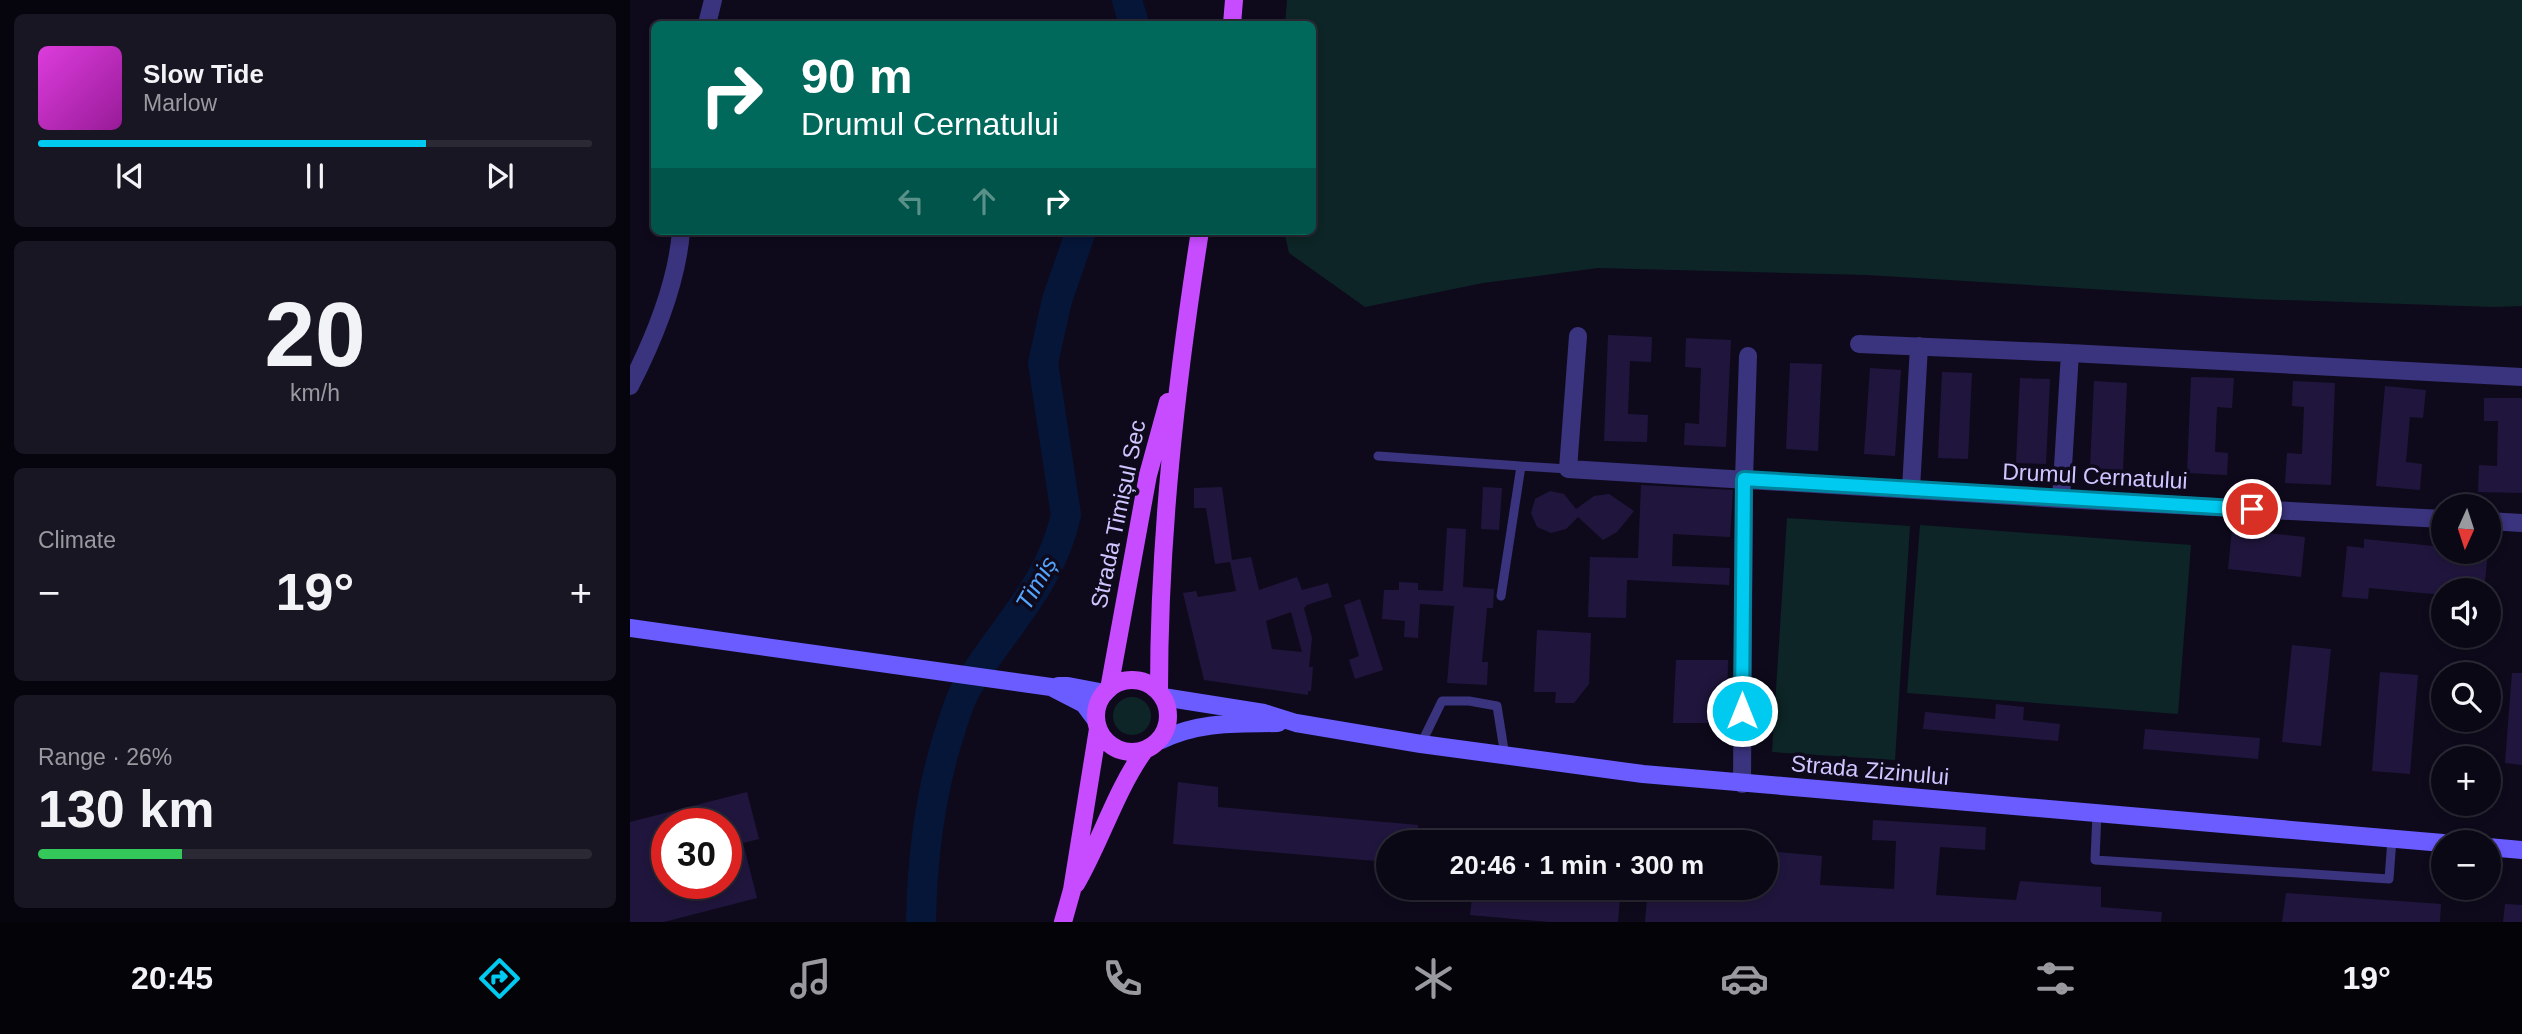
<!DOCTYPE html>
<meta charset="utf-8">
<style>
body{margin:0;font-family:Arial,sans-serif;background:#181622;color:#f1f3f6;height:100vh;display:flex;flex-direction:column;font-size:26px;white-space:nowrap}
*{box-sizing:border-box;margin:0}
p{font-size:23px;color:#999aa0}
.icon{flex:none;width:38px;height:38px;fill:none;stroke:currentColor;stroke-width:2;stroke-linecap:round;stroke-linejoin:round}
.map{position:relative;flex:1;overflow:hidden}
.side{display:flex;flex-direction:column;gap:14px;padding:14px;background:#06040c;width:630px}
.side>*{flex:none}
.banner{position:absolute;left:21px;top:21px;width:665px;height:214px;border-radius:10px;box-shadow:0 4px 10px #0003,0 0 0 2px #2a2934;background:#00695c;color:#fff;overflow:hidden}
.needle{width:46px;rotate:183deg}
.fabs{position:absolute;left:1801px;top:494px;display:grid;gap:14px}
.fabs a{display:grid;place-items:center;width:70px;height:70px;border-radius:50%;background:#0a0815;box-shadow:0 4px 10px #0003,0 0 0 2px #2a2934;font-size:35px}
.speed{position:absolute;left:21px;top:808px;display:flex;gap:14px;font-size:35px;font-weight:700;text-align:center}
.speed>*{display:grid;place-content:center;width:91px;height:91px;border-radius:50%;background:#0a0815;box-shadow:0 4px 10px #0003,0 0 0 2px #2a2934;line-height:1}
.speed .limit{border:10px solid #d22;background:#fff;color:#111}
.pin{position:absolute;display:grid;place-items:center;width:60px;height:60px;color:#fff;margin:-30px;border:4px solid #fff;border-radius:50%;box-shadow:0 2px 7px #0007}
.me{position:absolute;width:77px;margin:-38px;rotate:0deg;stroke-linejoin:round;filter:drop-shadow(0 0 5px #0008)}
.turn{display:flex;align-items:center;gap:24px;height:147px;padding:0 35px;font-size:32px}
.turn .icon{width:91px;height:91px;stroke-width:2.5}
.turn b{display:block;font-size:49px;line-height:60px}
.lanes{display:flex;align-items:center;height:66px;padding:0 35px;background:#0003;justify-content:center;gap:35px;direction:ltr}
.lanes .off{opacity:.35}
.big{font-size:52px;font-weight:700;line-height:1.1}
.side .tile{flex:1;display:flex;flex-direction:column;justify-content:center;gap:10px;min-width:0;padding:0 24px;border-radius:10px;background:#181622}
.side .dial{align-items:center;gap:0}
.dial b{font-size:91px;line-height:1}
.song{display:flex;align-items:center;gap:21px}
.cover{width:84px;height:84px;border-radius:10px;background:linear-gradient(135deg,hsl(300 70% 55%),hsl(300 70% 35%))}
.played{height:7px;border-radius:4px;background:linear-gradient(90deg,#00caf0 70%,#2a2934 70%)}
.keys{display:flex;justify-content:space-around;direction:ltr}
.heat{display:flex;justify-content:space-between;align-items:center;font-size:38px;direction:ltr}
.charge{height:10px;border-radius:5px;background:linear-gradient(90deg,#34c759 26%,#2a2934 0)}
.trip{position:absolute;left:746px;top:830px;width:402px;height:70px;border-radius:35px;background:#0a0815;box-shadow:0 4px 10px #0003,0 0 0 2px #2a2934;font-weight:700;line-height:70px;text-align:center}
.tab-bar{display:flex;height:112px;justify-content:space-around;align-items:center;background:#040308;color:#999aa0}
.tab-bar .icon{width:49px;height:49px}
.tab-bar .active{color:#00caf0}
.tab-bar b{font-size:32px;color:#f1f3f6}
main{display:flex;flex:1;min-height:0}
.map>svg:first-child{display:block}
</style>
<main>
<section class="side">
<div class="tile">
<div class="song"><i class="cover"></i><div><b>Slow Tide</b><p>Marlow</p></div></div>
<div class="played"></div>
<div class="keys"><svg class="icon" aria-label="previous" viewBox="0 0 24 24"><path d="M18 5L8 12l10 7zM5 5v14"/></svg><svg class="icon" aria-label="pause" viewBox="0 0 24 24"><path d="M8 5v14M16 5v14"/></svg><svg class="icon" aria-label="next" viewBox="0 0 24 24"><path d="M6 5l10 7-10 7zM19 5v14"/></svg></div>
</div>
<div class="tile dial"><b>20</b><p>km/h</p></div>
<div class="tile"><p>Climate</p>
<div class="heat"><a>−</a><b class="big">19°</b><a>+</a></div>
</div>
<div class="tile"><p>Range · 26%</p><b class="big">130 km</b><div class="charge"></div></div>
</section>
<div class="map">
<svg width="1892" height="922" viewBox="0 0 1892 922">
<rect width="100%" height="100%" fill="#0e0a1c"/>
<path fill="#0d2526" d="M657 0H1892V306L1863 307 1623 299 1238 275 968 268 853 283 735 307 659 253 654 231H682V24H655Z
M1157 518 1280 526 1265 760 1142 752Z
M1290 525 1561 545 1548 714 1277 693Z
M483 716a19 19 0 1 1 38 0a19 19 0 1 1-38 0Z"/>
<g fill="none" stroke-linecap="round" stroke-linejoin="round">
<path stroke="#061639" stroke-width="30" d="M497 0 504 24
M291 922C292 861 299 802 316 744 322 726 327 705 336 689 372 628 420 587 436 515L413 363 427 300 451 231"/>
</g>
<path fill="#20163d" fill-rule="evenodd" d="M978 335 1022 337 1021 362 1000 361 998 414 1018 415 1017 442 974 441Z
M1056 338 1101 340 1096 447 1054 445 1055 423 1069 424 1071 368 1055 367Z
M1160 363 1192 364 1188 451 1156 449Z
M1240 368 1271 370 1265 456 1234 454Z
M1312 372 1342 373 1338 459 1308 458Z
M1561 377 1604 378 1602 408 1587 407 1585 452 1598 453 1597 475 1557 473Z
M1390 378 1420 379 1416 464 1386 463Z
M1464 381 1497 383 1493 470 1460 468Z
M1663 381 1705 383 1701 485 1655 483 1657 453 1672 454 1674 407 1662 406Z
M1755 386 1796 390 1793 418 1780 417 1776 462 1792 464 1790 490 1746 486Z
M1854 398H1892V493L1848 492 1849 465 1867 466 1868 421H1854Z
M1011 485 1103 490 1100 537 1043 534 1042 566 1100 568 1099 585 997 580 996 618 958 617 960 557 1008 558Z
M592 487 602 560 621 557 629 590 667 577 672 590 698 583 702 597 677 605 674 608 682 638 679 667H683L681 691H678V695L574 680 553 593 566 591 568 597 606 591 600 562 585 564 576 508H564V488ZM661 612 672 652 642 649 636 621Z
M853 487 872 488 869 530 851 529Z
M920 491 934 494 946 509 964 496 979 494 1004 511 987 532 973 540 948 517 936 529 921 533 907 527 901 513 905 499Z
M817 528 836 529 833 587 864 589 863 608H857L852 662H858L857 685 817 683 824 606 790 604 788 638 774 637 775 621 752 619 754 590H769V582L788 583V590L813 591Z
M1602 529 1675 537 1671 577 1598 569Z
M1734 539 1813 547V551L1858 552 1854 590H1813V595L1739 588 1738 599 1712 597 1717 546 1734 548Z
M730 599 753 670 725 679 719 660 729 656 714 605Z
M907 630 961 633 959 684 944 703H925L926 692H904Z
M1662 645 1701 649 1691 746 1652 742Z
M1046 660H1098L1097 720 1087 719 1086 723H1043Z
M1750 672 1788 675 1780 774 1742 771Z
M1882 673H1892V765L1875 763Z
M1366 704 1394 707 1393 720 1430 724 1428 741 1293 729 1295 712 1365 719Z
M1515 729 1630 738 1628 759 1513 749Z
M548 782 588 787V807L788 825V842H758V862L543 844Z
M117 792 129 839 113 843 127 898 34 922H0V822ZM37 824H96V884H37Z
M1243 820 1356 827 1355 850 1310 847 1306 895 1386 900 1390 881 1471 887V907L1532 912 1531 922H1015L1018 887H1136V851L1192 856 1190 885 1264 889 1266 841 1242 840Z
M843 887H991L988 922H920L840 915Z
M1656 893 1811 904 1810 922H1652Z
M1875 904 1892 905V922H1873Z"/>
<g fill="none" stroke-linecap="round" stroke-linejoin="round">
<path stroke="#3a337d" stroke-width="9" d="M748 456 891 466
M871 596 891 466 938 469
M791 744 812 701H839L867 706 875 756
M1467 812 1465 860 1759 879 1762 839"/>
<path stroke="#3a337d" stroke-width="18" d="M77 24 83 0
M948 336 938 469 1431 499 1813 519
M1229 344 1440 353 1892 377
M0 386C24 339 47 284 51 231
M1281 489 1289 346
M1431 499 1440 353
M1858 521 1892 523
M1112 784 1114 479 1118 356"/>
<path stroke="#6a5cff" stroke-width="18" d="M0 628 421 687 454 704 466 720
M428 686H438L475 693
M533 697 634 713 666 723 791 744 1013 774 1813 843
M531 740C571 721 605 724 648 723
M1858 847 1892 850"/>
<path stroke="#c74cff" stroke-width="18" d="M602 24 604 0
M466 716a36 36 0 1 1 72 0a36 36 0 1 1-72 0Z
M479 689 518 475 538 402
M529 691C529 536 546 384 570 231
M446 884C471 841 485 792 514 751
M433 922 442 890 468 729"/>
</g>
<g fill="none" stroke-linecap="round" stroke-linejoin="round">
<defs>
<path id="route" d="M1112 711 1114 479 1622 509"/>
</defs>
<use href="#route" stroke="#00839c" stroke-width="18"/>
<use href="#route" stroke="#00caf0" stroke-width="12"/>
</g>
<g text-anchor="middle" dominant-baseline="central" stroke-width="7" stroke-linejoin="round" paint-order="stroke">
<g font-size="23" fill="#cfc5ff" stroke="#0e0a1c">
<text transform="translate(1465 476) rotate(3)">Drumul Cernatului</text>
<text transform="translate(488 514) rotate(-78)">Strada Timișul Sec</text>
<text transform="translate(1240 770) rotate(5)">Strada Zizinului</text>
</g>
<g font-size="24" font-style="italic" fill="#53a5ff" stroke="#0e0a1c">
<text transform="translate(406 583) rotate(-60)">Timiș</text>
</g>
</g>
</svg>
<div class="fabs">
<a><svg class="needle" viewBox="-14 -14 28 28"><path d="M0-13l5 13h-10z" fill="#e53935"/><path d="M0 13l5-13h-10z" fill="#999aa0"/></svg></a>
<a><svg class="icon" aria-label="sound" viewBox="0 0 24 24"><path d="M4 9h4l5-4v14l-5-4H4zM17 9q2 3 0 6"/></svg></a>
<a><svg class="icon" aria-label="search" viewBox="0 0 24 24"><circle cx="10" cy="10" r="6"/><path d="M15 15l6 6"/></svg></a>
<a>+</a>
<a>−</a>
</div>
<div class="speed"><div class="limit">30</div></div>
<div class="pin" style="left:1622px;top:509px;background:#d93025"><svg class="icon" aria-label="arrive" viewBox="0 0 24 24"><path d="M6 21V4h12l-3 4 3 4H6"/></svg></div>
<svg class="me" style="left:1112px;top:711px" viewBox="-20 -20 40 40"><circle r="17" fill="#00caf0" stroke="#fff" stroke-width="3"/><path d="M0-11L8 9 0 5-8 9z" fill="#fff"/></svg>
<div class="trip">20:46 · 1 min · 300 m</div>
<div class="banner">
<div class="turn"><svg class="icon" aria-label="right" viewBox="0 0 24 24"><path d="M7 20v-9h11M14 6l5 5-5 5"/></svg><div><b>90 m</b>Drumul Cernatului</div></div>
<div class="lanes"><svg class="icon off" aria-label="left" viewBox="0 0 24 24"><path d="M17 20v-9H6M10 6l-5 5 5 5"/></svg><svg class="icon off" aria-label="ahead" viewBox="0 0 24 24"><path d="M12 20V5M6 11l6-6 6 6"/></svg><svg class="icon" aria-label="right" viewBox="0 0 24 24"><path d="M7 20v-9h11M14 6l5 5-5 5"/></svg></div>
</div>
</div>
</main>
<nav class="tab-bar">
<b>20:45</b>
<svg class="icon active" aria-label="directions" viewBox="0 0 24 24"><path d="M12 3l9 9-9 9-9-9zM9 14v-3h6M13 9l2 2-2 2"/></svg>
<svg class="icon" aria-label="music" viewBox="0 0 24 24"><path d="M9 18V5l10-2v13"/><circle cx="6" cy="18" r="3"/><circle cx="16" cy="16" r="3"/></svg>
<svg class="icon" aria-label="phone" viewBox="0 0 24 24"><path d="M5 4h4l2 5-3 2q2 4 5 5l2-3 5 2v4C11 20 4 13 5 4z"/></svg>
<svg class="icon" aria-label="climate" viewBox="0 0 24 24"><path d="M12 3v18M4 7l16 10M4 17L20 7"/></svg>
<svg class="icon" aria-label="car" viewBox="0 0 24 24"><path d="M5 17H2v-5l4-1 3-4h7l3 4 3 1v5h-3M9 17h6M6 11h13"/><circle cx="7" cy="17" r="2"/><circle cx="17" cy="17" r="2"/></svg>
<svg class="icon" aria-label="filters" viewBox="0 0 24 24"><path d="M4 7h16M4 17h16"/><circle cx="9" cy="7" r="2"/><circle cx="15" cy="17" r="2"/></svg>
<b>19°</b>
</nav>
